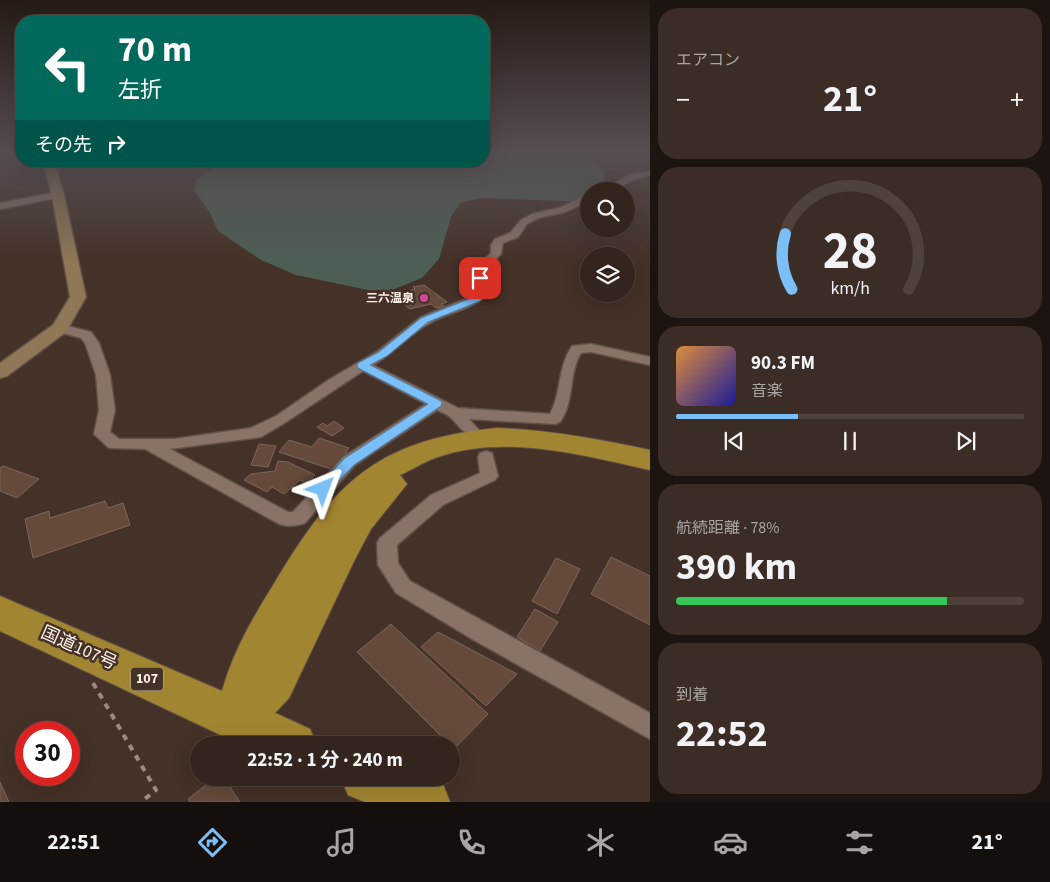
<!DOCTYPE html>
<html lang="ja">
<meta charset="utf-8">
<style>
body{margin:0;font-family:"Source Sans 3","Noto Sans JP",sans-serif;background:#3b2d26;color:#f1f3f6;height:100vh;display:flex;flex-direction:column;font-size:19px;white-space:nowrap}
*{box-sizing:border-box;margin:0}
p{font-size:16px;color:#a9a5a4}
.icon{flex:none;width:28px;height:28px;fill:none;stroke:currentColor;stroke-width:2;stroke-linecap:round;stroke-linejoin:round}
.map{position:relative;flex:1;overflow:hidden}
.details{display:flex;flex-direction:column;gap:8px;padding:8px;background:#1c1410;width:400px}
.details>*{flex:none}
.guide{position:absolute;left:15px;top:15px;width:475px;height:152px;border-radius:20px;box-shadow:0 5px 20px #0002,0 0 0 1px #4e423b;background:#00695c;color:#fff;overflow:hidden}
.buttons{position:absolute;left:580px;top:182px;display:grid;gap:10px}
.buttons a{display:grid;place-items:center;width:55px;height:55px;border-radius:50%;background:#33251d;box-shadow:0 5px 20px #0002,0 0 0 1px #4e423b;font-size:25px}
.speed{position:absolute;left:15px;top:721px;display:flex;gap:10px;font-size:25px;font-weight:700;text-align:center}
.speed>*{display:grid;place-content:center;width:65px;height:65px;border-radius:50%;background:#33251d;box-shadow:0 5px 20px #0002,0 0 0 1px #4e423b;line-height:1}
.speed .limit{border:8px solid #d22;background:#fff;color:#111}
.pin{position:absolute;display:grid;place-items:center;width:42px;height:42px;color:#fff;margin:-21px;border-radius:10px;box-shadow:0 2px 8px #0006}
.me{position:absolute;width:55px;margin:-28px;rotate:44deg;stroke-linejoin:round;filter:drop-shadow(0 0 4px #0008)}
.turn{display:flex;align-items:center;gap:18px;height:105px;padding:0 20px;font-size:22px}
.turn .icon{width:65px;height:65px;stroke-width:2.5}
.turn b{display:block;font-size:35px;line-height:42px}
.then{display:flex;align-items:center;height:48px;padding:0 20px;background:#0003;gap:10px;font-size:19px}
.big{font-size:38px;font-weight:700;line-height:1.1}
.details .card{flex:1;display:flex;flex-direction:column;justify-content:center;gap:8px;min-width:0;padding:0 18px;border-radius:20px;background:#3b2d26}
.details .dial{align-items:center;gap:0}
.dial svg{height:130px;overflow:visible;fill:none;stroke:#4e423b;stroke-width:7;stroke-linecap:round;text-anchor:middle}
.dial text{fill:#f1f3f6;stroke:none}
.song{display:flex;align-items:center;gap:15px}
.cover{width:60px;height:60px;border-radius:8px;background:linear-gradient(135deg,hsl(30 70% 55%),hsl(240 70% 35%))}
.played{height:5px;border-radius:2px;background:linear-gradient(90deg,#7abff8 35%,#4e423b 35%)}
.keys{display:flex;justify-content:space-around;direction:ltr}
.heat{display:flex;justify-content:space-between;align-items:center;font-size:28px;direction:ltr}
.charge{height:8px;border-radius:4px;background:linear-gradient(90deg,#34c759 78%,#4e423b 0)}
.trip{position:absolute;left:190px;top:736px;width:270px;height:50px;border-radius:25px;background:#33251d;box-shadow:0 5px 20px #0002,0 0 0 1px #4e423b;font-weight:700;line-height:50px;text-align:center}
.menu{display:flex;height:80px;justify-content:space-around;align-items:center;background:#140f0c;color:#a9a5a4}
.menu .icon{width:35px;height:35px}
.menu .on{color:#7abff8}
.menu b{font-size:22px;color:#f1f3f6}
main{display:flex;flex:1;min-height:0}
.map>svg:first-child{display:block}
</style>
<main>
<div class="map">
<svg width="650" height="802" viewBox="0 0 650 802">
<rect width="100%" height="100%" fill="#443127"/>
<path fill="#4d5f54" d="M484 152H587L591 159 605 172 604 180 600 191H589V202L481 198 460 203 451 217 439 259 422 278 392 290H368L296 275 261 260 218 231 210 213 194 190 196 180 207 172 233 161H484Z"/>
<path fill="#65493a" stroke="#7c665a" d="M424 285 447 302 441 304 444 306 436 308 431 304 410 309 397 299 412 295 408 291 415 289 413 287Z
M334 421 344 428 332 436 317 427 323 423 327 426Z
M319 438 349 448 334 470 279 452 289 440 312 447Z
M259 444 276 446 268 467 251 465Z
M278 461 288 462 315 475 306 483 300 480 284 494 272 487 267 492 244 480 251 474 275 471Z
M3 466 39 479 17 498 0 491V468Z
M105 501 108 508 123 503 130 525 33 558 25 519 49 511 50 518Z
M611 557 650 576V625L591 594Z
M556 558 580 569 557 614 532 601Z
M535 609 558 622 540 651 517 637Z
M391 624 488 714 454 749 357 652Z
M438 632 517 674 486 706 421 647Z
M215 778H224L240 802H190L188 799Z
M0 782 9 802H0Z"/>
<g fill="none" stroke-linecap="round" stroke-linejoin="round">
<defs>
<path id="street" d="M650 171V175L635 179 611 191H601L629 175Z
M58 192 61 193V197L0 209V203Z
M589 194V201L565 212 538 218 527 224 518 237 503 243 501 254 486 269V278L491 290C476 310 450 311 430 323 409 334 394 353 373 365L458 408 550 414C562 392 557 368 572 346L591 344 650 357V365L591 352 581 353C568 374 575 401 560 422L555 424 469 419 479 430 477 434C464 437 460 426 451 418 447 414 442 412 437 410L355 465 305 523C296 526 288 527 279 524L145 449 109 448 94 434 99 410 96 375 85 343 81 338 55 331 54 328 60 324 91 332 99 343 110 375 115 410 110 432 119 439H174L251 428 276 416 330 379 378 351 421 317 473 296 479 290C471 269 476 267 491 253V245L495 239 510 233 521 220 532 214 559 208ZM363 371 426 404 343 457 293 512H288L170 449 261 437 286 422Z
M486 451 492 453 498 476 495 480 443 505 397 545 398 563 410 581 650 713V739L472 639 396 593 378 565 377 543 380 538 431 495 480 473 478 457 480 453Z"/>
<path id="secondary" d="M43 161H54L64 195 86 297 66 332 7 376 0 378V363L53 325 70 297 52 195Z"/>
<path id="highway" d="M497 428C549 430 599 439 650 450V470C582 455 503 433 435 458 423 462 412 470 400 475L407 484 371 529 355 559 289 698 275 713 310 729 317 745H242L0 631V596L222 691C234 649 253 618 275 582 335 482 377 440 497 428Z
M341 778H426L443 784 450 802H365L348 795Z"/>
</defs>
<use href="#street" stroke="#615048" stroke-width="3"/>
<use href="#secondary" stroke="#615048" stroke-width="3"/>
<use href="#highway" stroke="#615048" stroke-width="2"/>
<path stroke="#9b8b83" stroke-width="4" stroke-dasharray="6 6" stroke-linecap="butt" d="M93 683 156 790 141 802"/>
<use href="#street" fill="#897267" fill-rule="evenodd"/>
<use href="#secondary" fill="#907856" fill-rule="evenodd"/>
<use href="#highway" fill="#a28530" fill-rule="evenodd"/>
</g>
<linearGradient id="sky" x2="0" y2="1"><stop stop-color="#251b15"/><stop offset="0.58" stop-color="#564e52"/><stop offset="1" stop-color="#564e52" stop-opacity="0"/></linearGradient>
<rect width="650" height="264" fill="url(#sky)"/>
<path fill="#7abff8" stroke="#4f7ca1" d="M480 275 484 278 489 290 480 301 428 322 387 356 370 365 441 401 442 403 441 406 354 465 327 493H318L316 489 318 486 345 458 428 404 358 368 357 365 358 363 379 352 421 318 474 297 480 290 476 278Z"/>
<circle fill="#d1479c" stroke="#443127" stroke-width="2" cx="424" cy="298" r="5"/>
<g text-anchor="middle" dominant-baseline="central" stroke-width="5" stroke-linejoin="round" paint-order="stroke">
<g font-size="12" font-weight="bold" fill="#fdf0e9" stroke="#443127" text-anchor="end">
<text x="414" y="298">三六温泉</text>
</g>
<rect fill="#443127" stroke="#c6b7af" stroke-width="1" x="131" y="667.5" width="32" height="23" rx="4"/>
<g font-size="14" font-weight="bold" fill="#fdf0e9">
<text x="147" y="679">107</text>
</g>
<g font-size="18" fill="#fdf0e9" stroke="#443127">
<text transform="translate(79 648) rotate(24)">国道107号</text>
</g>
</g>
</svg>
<div class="buttons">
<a><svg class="icon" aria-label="search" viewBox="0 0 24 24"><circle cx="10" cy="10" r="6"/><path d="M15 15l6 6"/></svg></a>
<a><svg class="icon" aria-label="layers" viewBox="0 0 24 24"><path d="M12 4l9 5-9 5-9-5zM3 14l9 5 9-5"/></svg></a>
</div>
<div class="speed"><div class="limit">30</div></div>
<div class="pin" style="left:480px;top:278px;background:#d93025"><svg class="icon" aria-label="arrive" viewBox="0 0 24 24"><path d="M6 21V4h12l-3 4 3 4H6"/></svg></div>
<svg class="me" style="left:323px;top:489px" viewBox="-20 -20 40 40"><path d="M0-17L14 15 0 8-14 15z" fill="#7abff8" stroke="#fff" stroke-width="4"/></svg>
<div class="trip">22:52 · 1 分 · 240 m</div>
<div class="guide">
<div class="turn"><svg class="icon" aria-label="left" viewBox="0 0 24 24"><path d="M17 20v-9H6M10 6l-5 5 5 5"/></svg><div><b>70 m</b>左折</div></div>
<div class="then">その先<svg class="icon" aria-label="right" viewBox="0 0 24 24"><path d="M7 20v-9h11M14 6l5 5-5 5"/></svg></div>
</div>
</div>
<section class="details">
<div class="card"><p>エアコン</p>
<div class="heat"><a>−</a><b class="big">21°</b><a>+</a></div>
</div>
<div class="card dial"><svg viewBox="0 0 100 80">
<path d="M14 69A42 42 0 1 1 86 69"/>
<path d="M14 69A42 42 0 0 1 10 35" stroke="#7abff8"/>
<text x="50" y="56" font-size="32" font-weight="700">28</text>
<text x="50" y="72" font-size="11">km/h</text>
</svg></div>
<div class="card">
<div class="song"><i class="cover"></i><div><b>90.3 FM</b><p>音楽</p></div></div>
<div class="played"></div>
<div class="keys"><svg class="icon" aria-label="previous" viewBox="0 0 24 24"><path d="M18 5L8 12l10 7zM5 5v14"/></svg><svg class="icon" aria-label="pause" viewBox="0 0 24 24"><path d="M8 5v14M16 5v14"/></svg><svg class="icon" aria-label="next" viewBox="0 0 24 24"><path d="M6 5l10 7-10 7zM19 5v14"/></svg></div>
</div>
<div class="card"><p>航続距離 · 78%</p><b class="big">390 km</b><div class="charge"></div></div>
<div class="card"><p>到着</p><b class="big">22:52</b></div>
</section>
</main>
<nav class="menu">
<b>22:51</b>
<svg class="icon on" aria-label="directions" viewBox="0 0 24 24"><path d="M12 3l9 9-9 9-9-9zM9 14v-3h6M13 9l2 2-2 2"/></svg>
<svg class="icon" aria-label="music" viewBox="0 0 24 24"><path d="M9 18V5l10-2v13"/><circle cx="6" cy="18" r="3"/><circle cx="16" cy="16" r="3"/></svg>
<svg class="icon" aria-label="phone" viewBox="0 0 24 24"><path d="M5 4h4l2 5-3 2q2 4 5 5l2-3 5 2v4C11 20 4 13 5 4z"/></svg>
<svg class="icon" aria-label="climate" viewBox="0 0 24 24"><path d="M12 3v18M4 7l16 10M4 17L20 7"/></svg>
<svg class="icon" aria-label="car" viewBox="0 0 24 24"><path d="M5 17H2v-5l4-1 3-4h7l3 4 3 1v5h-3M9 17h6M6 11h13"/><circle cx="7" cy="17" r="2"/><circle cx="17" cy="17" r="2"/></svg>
<svg class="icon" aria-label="filters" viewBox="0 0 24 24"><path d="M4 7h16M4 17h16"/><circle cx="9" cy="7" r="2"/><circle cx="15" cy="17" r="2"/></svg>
<b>21°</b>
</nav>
